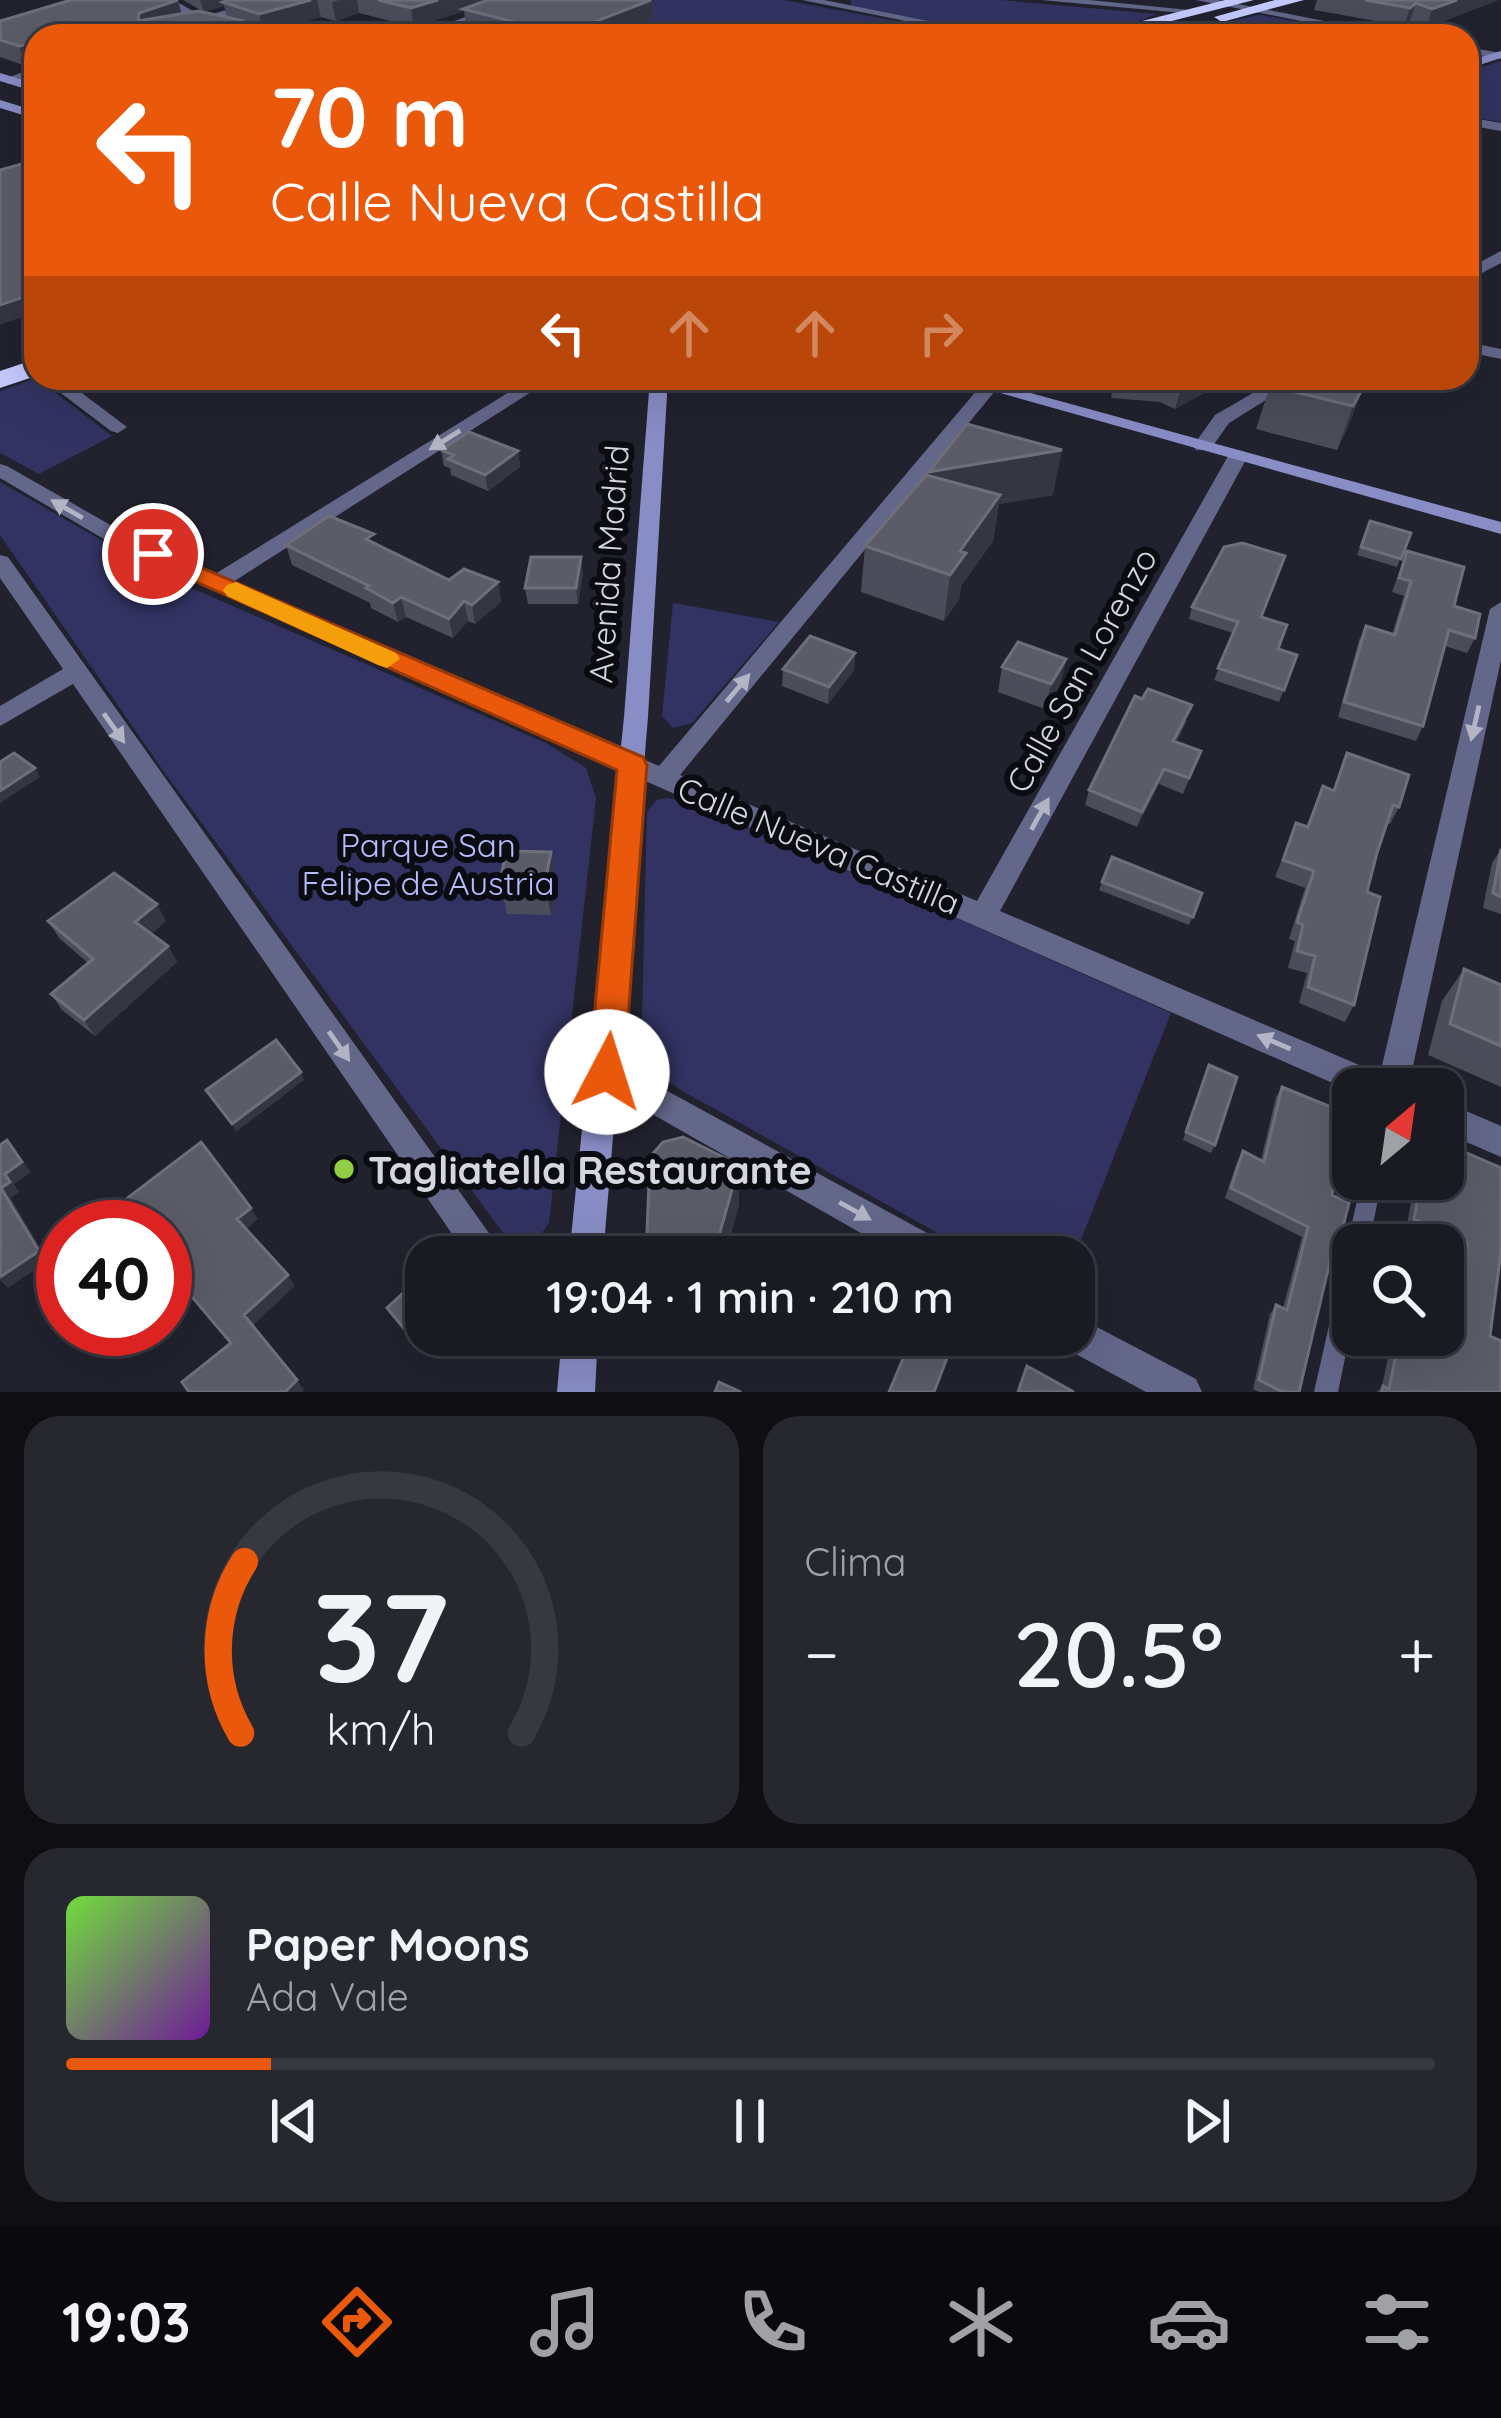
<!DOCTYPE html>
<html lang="es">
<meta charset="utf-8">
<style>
body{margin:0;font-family:Quicksand,sans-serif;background:#26272f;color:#f1f3f6;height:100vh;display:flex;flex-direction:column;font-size:45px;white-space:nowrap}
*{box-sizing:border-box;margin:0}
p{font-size:39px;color:#9fa1a5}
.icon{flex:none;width:66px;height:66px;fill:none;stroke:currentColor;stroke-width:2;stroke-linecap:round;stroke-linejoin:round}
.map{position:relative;height:1392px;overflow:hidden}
.drawer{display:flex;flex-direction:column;gap:24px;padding:24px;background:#0e0e13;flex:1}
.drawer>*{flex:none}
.guide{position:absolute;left:24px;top:24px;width:1455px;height:366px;border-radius:36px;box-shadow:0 12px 48px #0002,0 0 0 3px #373840;background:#ea580c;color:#fff;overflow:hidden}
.needle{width:78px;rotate:29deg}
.fabs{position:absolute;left:1332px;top:1068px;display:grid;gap:24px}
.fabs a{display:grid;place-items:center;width:132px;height:132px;border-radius:24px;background:#191a22;box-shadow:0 12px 48px #0002,0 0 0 3px #373840;font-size:60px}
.speed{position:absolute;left:36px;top:1200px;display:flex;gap:24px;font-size:60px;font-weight:700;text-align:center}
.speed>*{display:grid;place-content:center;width:156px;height:156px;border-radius:50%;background:#191a22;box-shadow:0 12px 48px #0002,0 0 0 3px #373840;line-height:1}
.speed .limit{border:18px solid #d22;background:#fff;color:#111}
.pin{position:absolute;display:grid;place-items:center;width:102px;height:102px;color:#fff;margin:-51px;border:6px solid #fff;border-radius:50%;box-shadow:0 3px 12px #0007}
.me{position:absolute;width:132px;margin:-66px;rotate:5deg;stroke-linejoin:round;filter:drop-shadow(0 0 9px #0008)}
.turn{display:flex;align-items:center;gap:42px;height:252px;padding:0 48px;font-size:54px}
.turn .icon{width:156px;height:156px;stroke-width:2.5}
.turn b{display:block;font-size:84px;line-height:102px}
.lanes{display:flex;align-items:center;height:114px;padding:0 48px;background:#0003;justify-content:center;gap:60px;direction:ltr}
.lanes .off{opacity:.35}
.big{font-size:90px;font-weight:600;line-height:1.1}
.drawer .tile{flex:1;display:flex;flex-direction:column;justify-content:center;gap:18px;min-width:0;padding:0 42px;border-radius:36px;background:#26272f}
.drawer .dial{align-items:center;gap:0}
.dial svg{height:312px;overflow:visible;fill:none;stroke:#373840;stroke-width:7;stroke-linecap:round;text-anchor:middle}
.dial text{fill:#f1f3f6;stroke:none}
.song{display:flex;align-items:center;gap:36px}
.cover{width:144px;height:144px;border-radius:18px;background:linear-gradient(135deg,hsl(100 70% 55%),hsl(280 70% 35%))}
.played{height:12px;border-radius:6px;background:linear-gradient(90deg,#ea580c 15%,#373840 15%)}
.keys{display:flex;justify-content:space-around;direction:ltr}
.heat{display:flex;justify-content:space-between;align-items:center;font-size:66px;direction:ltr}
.drawer .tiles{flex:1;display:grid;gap:24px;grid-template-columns:1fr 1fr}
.tile:last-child{grid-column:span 2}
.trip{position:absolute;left:405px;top:1236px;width:690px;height:120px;border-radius:36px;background:#191a22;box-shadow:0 12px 48px #0002,0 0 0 3px #373840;font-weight:600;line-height:120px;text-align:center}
.tab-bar{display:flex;height:192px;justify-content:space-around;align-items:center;background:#0a0a0e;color:#9fa1a5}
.tab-bar .icon{width:84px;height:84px}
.tab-bar .on{color:#ea580c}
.tab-bar b{font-size:54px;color:#f1f3f6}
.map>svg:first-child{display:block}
</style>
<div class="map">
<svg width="1501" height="1392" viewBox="0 0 1501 1392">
<rect width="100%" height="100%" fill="#21222e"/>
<path fill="#323362" d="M537 0H784L977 36H438Z
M850 0H1000L1157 14C1059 56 953 25 852 6Z
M1258 15H1262L1373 36 1182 32Z
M1501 61V122L1467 116V72Z
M36 378 112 436 39 474 0 453V391Z
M0 482 162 575 546 743 586 768 596 798 549 1223 532 1247 520 1248 509 1241 162 769 0 535Z
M673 603 779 622 692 723 673 728 662 716Z
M666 798 696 803 1171 1013 1074 1257H981L679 1089 641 1059 647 811 657 800Z"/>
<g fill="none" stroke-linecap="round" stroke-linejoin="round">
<path fill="#63678a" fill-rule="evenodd" d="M1362 1179H1382L1369 1245H1353V1254L1347 1245Z
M1353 1257V1320L1338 1392H1314L1342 1268 1345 1260Z"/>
<path fill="#63678a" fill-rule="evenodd" d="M162 0H174L203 17 259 0H275L213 21 261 36C240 36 223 26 203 25 185 24 166 36 146 36L193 20Z
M512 0H527L430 36H413Z
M802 0H824L1003 36H979Z
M1041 0H1089L1199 11 1194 14Z
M1196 0H1218L1400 36H1376Z
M1467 47 1501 53V59L1467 53Z
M36 67V75L8 84 2 80Z
M1467 117 1501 123V131L1467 125Z
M1501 251V263L1467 281V269Z
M1467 342 1501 349V359L1467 352Z
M41 378H62L127 427 118 433 111 431Z
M532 378H553L233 582 659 766 983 383H995V391L680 775 977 901 1228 456 1238 450 1245 452 1248 456 1000 911 1380 1074 1490 609 1501 602V660L1408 1089 1353 1092 345 649 114 545 0 478V464L7 466 128 535 215 574Z
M1279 378H1301L1229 423 1210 450H1196L1193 446 1215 415Z
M0 555 8 557 506 1257H468L73 684 0 726V706L63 669 0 578Z
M607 1058 949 1245 954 1257H903L596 1082 591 1072 596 1062Z
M1443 1101 1501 1126V1157L1443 1132Z
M1074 1315 1196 1379 1202 1392H1146L1061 1346 1057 1335H1074Z"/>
<path fill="#888dc6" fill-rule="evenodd" d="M1501 51V58L1467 69V61Z
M0 73 36 84V92L0 81Z
M0 100 36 111V119L0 108Z
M650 378H668L648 717 603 1257H569L624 717Z
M947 378H976L1501 522V534Z
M562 1335H598L595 1392H557Z"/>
<path fill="#c4c9ff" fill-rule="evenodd" d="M1225 0H1254L1113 36H1083Z
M1275 0H1304L1222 22 1214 17Z
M36 359V376L0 388V371Z"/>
</g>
<path fill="#4c4d5a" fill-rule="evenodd" d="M183 0H652L653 18 608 36H499L466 27 464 11 414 27 359 13 336 21 321 17 263 33 241 25 244 36H36V64L26 66 0 57V21L204 12ZM224 6 227 17 204 12Z
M1317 0H1498L1426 28 1410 21 1404 26 1314 10Z
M183 378H229L202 392Z
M1115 378H1222L1220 384 1175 409 1160 402 1111 398Z
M1270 386H1364L1347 429 1337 450 1256 429Z
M441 450 518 451 520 467 488 491 451 475 450 468 444 466Z
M926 475 1053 495 999 504 993 541 961 586 959 599 944 621 861 592 865 546Z
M1370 521 1411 533 1397 567 1357 555Z
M376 544 449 580 498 582 501 602 475 624 468 621 453 638 406 617 398 622 371 608 370 603 292 565 286 545Z
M1407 551 1454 606 1475 638 1467 653 1445 646 1423 726 1416 741 1338 717 1359 640 1366 626 1392 634 1404 596 1392 592Z
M583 574 578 604H528L525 588Z
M1192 607 1261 617 1278 649 1297 655 1279 702 1214 680 1233 633 1189 619Z
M855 653 854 670 828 704 782 686 783 669Z
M1066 659 1060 685 1045 709 998 692 1002 667Z
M1187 720 1176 742 1201 751 1183 794 1159 784 1137 827 1085 805 1089 790Z
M1347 753 1399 807 1390 824 1387 823 1377 853 1367 892 1354 1005 1345 1022 1299 1003 1307 973 1288 968 1295 941 1289 939 1305 888 1275 877 1296 823 1306 827 1323 786 1333 790Z
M1501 849V914L1483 908 1492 863Z
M551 852 556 884 551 915 507 914 500 882Z
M1112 857 1202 893 1189 925 1099 890Z
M48 921H166L151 934 168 946 177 962 95 1036 62 1010 51 994 88 963 59 938Z
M1464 969 1501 985V1087L1428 1055 1442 1001Z
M1209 1065 1215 1145 1211 1153 1183 1140Z
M1282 1087 1332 1195 1339 1242 1333 1250 1299 1392H1259L1253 1389 1270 1314 1276 1305 1283 1308 1302 1237 1225 1198 1237 1162 1243 1151 1261 1160 1276 1097Z
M1453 1147 1501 1392H1377L1382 1386 1392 1339 1396 1335H1413L1443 1350 1457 1253 1443 1247V1245H1439L1406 1230 1415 1179H1443L1448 1154Z
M655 1335H704L699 1350Z"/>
<path fill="#353642" d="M178 0 183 19 138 21 139 13Z
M200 0H243L223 2 224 6 204 12Z
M311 0H317L321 17 263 33 259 14Z
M339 0H357L359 13 336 21 332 3Z
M438 0H497L463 9 464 11 414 27 411 8Z
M652 0 653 18 608 36H564L563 34Z
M1457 0H1498L1426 28 1432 9Z
M1416 3 1410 21 1404 26 1410 8Z
M240 20 244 36H189Z
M32 44 36 64 26 66 19 46Z
M36 293V312L0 325V305Z
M212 378H229L202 392 200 384Z
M1184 378H1222L1220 384 1175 409Z
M1364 386 1347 429 1337 450 1353 406Z
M1062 450 1053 495 999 504 993 541 961 586 959 599 944 621 950 575 924 517 929 472Z
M518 451 520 467 488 491 485 475Z
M581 557 583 574 578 604 576 588Z
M498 582 501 602 475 624 472 605Z
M401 597 406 617 398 622 393 603Z
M464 601 468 621 453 638 449 619Z
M855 653 854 670 828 704 829 687Z
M1066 659 1060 685 1045 709 1051 684Z
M35 768 40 777 0 803V791Z
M1164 769 1159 784 1137 827 1142 812Z
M551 852 556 884 551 915 545 883Z
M157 904 166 921 145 939 135 922Z
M168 946 177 962 95 1036 84 1020Z
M301 1072 304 1080 236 1132 232 1124Z
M7 1140 31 1172 14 1184 19 1192 11 1198 48 1261 8 1288 0 1280 1 1188 5 1174Z
M739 1165V1206L725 1257H713Z
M251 1208 258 1219 244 1231 237 1219Z
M172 1273 180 1284 170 1293 165 1287V1279Z
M288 1275 295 1286 252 1326 244 1315Z
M426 1312V1322L410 1338 406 1331Z
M297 1380 304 1390 302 1392H285Z"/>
<path fill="#5b5c68" stroke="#6e6f7b" stroke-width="3" d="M71 0H178L139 13 138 21 198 11 240 20 189 36H36V52L33 51 32 44 19 46 0 40V21Z
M230 0H311L259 14 223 2Z
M378 0H438L411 8Z
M488 0H651L563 34 463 9Z
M1365 0H1457L1432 9 1416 3 1410 8Z
M36 160V293L0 305V170Z
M191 378H212L200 384Z
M1285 378H1345L1364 386 1353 406 1270 386Z
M967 424 1062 450 929 472Z
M469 432 518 451 485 475 448 459 454 455 441 450Z
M926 475 1000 495 960 551 966 553 950 575 865 546Z
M329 516 374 534 366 539 449 580 464 569 498 582 472 605 464 601 449 619 401 597 393 603 366 588 369 586 286 545Z
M1370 521 1411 533 1401 559 1361 547Z
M1242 543 1285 556 1261 617 1287 625 1278 649 1297 655 1284 690 1218 668 1238 622 1192 607 1224 547Z
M1407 551 1464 567 1454 606 1480 614 1475 638 1449 630 1423 726 1344 702 1366 626 1395 635 1411 581 1399 578Z
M531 557H581L576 588H525Z
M810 636 855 653 829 687 783 669Z
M1018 642 1066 659 1051 684 1002 667Z
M1148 689 1192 705 1173 741 1201 751 1189 778 1164 769 1142 812 1089 790 1135 696 1142 699Z
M14 753 35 768 0 791V762Z
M1347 753 1409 775 1399 807 1393 805 1377 853 1367 892 1380 897 1354 1005 1308 987 1315 956 1297 951 1303 925 1297 922 1314 871 1283 860 1296 823 1308 827 1323 786 1334 791Z
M1501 849V897L1493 893Z
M506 851 551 852 545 883 500 882Z
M1112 857 1202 893 1193 917 1102 882Z
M114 873 157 904 135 922 168 946 84 1020 51 994 93 959 48 921Z
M1464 969 1501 985V1046L1450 1024Z
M276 1040 301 1072 232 1124 206 1090Z
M1209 1065 1237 1077 1215 1145 1186 1132Z
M1282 1087 1348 1114 1332 1195 1349 1203 1339 1242 1335 1240 1299 1392H1283L1259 1380 1276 1305 1287 1310 1308 1227 1231 1188 1243 1151 1264 1162Z
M683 1137 739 1165 713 1257H646L650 1157 663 1142Z
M7 1140 22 1162 5 1174 10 1182 1 1188 39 1251 0 1277V1145Z
M201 1142 251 1208 237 1219 288 1275 244 1315 297 1380 285 1392H189L182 1382 231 1343 172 1273 165 1279V1227H125L113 1209Z
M1453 1147 1501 1168V1252L1490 1336 1501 1341V1392H1382L1383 1386 1389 1389 1400 1335H1413L1451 1354 1467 1243 1414 1219 1421 1179H1443V1152L1453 1156Z
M426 1272V1312L406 1331 387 1308Z
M913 1335H956L934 1392H889Z
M1027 1366 1074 1392H1018Z
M719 1382 741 1392H715Z"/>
<defs><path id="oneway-solid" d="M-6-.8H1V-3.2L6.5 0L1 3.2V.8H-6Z" transform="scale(3)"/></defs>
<g fill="#b3b5c5">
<use href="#oneway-solid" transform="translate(445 440) rotate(148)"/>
<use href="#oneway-solid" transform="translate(67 509) rotate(-150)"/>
<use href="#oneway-solid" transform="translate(738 688) rotate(-50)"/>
<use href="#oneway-solid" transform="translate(1475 723) rotate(103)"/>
<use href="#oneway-solid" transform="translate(114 728) rotate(55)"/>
<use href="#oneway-solid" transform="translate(1040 814) rotate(-61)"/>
<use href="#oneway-solid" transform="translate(1274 1042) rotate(-157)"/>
<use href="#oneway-solid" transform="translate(339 1046) rotate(55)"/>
<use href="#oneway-solid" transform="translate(855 1211) rotate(29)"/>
</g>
<path fill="#ea580c" stroke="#983908" stroke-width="3" d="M153 547 643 757 647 765 624 1072 619 1083 607 1088 594 1083 589 1072 617 770 145 559V549Z"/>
<path fill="#f59e0b" d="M236 582 396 653 400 659 387 668 378 665 227 596 223 590 227 585Z"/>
<circle fill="#8fcd42" stroke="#0b0c11" stroke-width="4.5" cx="344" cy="1169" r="12"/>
<g text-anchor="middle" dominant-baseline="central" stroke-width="12" stroke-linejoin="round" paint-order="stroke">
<g font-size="33" fill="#d5d6de" stroke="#0b0c11">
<text transform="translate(608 564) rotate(-86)">Avenida Madrid</text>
<text transform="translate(1081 670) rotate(-61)">Calle San Lorenzo</text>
<text transform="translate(819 845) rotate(23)">Calle Nueva Castilla</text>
</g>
<g font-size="33" fill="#b6bcfd" stroke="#0b0c11">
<text x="428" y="844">Parque San<tspan x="428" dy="38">Felipe de Austria</tspan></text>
</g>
<g font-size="39" font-weight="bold" fill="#d5d6de" stroke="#0b0c11" text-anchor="start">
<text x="368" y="1169">Tagliatella Restaurante</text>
</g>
</g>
</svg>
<div class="fabs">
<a><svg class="needle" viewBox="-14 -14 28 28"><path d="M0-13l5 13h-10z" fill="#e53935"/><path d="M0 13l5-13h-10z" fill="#9fa1a5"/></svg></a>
<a><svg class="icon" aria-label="search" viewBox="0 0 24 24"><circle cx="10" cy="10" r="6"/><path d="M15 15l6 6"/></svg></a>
</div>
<div class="speed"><div class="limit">40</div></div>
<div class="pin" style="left:153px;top:554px;background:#d93025"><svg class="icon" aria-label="arrive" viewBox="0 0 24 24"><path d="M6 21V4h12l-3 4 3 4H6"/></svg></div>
<svg class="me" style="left:607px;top:1072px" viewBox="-20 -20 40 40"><circle r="19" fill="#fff"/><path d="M0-13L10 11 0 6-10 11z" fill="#ea580c"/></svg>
<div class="trip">19:04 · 1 min · 210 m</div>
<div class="guide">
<div class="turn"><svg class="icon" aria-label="left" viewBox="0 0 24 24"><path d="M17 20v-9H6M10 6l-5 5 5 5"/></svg><div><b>70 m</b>Calle Nueva Castilla</div></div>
<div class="lanes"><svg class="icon" aria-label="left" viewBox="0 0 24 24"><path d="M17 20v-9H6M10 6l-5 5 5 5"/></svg><svg class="icon off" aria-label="ahead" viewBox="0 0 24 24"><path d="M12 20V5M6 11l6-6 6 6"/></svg><svg class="icon off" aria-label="ahead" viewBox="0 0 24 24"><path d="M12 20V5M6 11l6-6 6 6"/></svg><svg class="icon off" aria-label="right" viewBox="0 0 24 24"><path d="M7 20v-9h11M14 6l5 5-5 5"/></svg></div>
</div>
</div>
<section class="drawer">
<div class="tiles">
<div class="tile dial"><svg viewBox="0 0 100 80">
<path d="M14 69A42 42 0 1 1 86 69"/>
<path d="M14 69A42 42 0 0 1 15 25" stroke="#ea580c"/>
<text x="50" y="56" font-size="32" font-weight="700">37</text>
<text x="50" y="72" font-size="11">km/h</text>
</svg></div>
<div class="tile"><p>Clima</p>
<div class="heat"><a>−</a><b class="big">20.5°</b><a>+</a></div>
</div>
<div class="tile">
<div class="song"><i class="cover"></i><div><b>Paper Moons</b><p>Ada Vale</p></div></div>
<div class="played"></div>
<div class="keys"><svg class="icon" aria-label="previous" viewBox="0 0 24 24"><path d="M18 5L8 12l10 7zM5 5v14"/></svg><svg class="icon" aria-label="pause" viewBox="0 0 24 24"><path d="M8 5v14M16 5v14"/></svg><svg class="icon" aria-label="next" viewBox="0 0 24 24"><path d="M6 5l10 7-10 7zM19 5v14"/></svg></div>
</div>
</div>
</section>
<nav class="tab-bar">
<b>19:03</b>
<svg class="icon on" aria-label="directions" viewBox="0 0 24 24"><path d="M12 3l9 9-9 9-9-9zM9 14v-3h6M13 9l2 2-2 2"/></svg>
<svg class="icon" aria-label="music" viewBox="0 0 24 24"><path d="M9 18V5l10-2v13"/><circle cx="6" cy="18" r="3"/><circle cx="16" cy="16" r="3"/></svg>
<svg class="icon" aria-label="phone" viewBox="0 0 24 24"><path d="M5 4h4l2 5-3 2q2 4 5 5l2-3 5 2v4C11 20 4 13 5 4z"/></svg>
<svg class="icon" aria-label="climate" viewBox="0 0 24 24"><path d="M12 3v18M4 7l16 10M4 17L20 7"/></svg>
<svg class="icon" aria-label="car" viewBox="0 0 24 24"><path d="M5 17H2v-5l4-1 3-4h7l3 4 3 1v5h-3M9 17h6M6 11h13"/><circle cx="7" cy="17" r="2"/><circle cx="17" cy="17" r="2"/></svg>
<svg class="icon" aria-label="filters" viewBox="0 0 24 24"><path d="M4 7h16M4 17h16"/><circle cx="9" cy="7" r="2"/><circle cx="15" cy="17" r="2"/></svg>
</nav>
